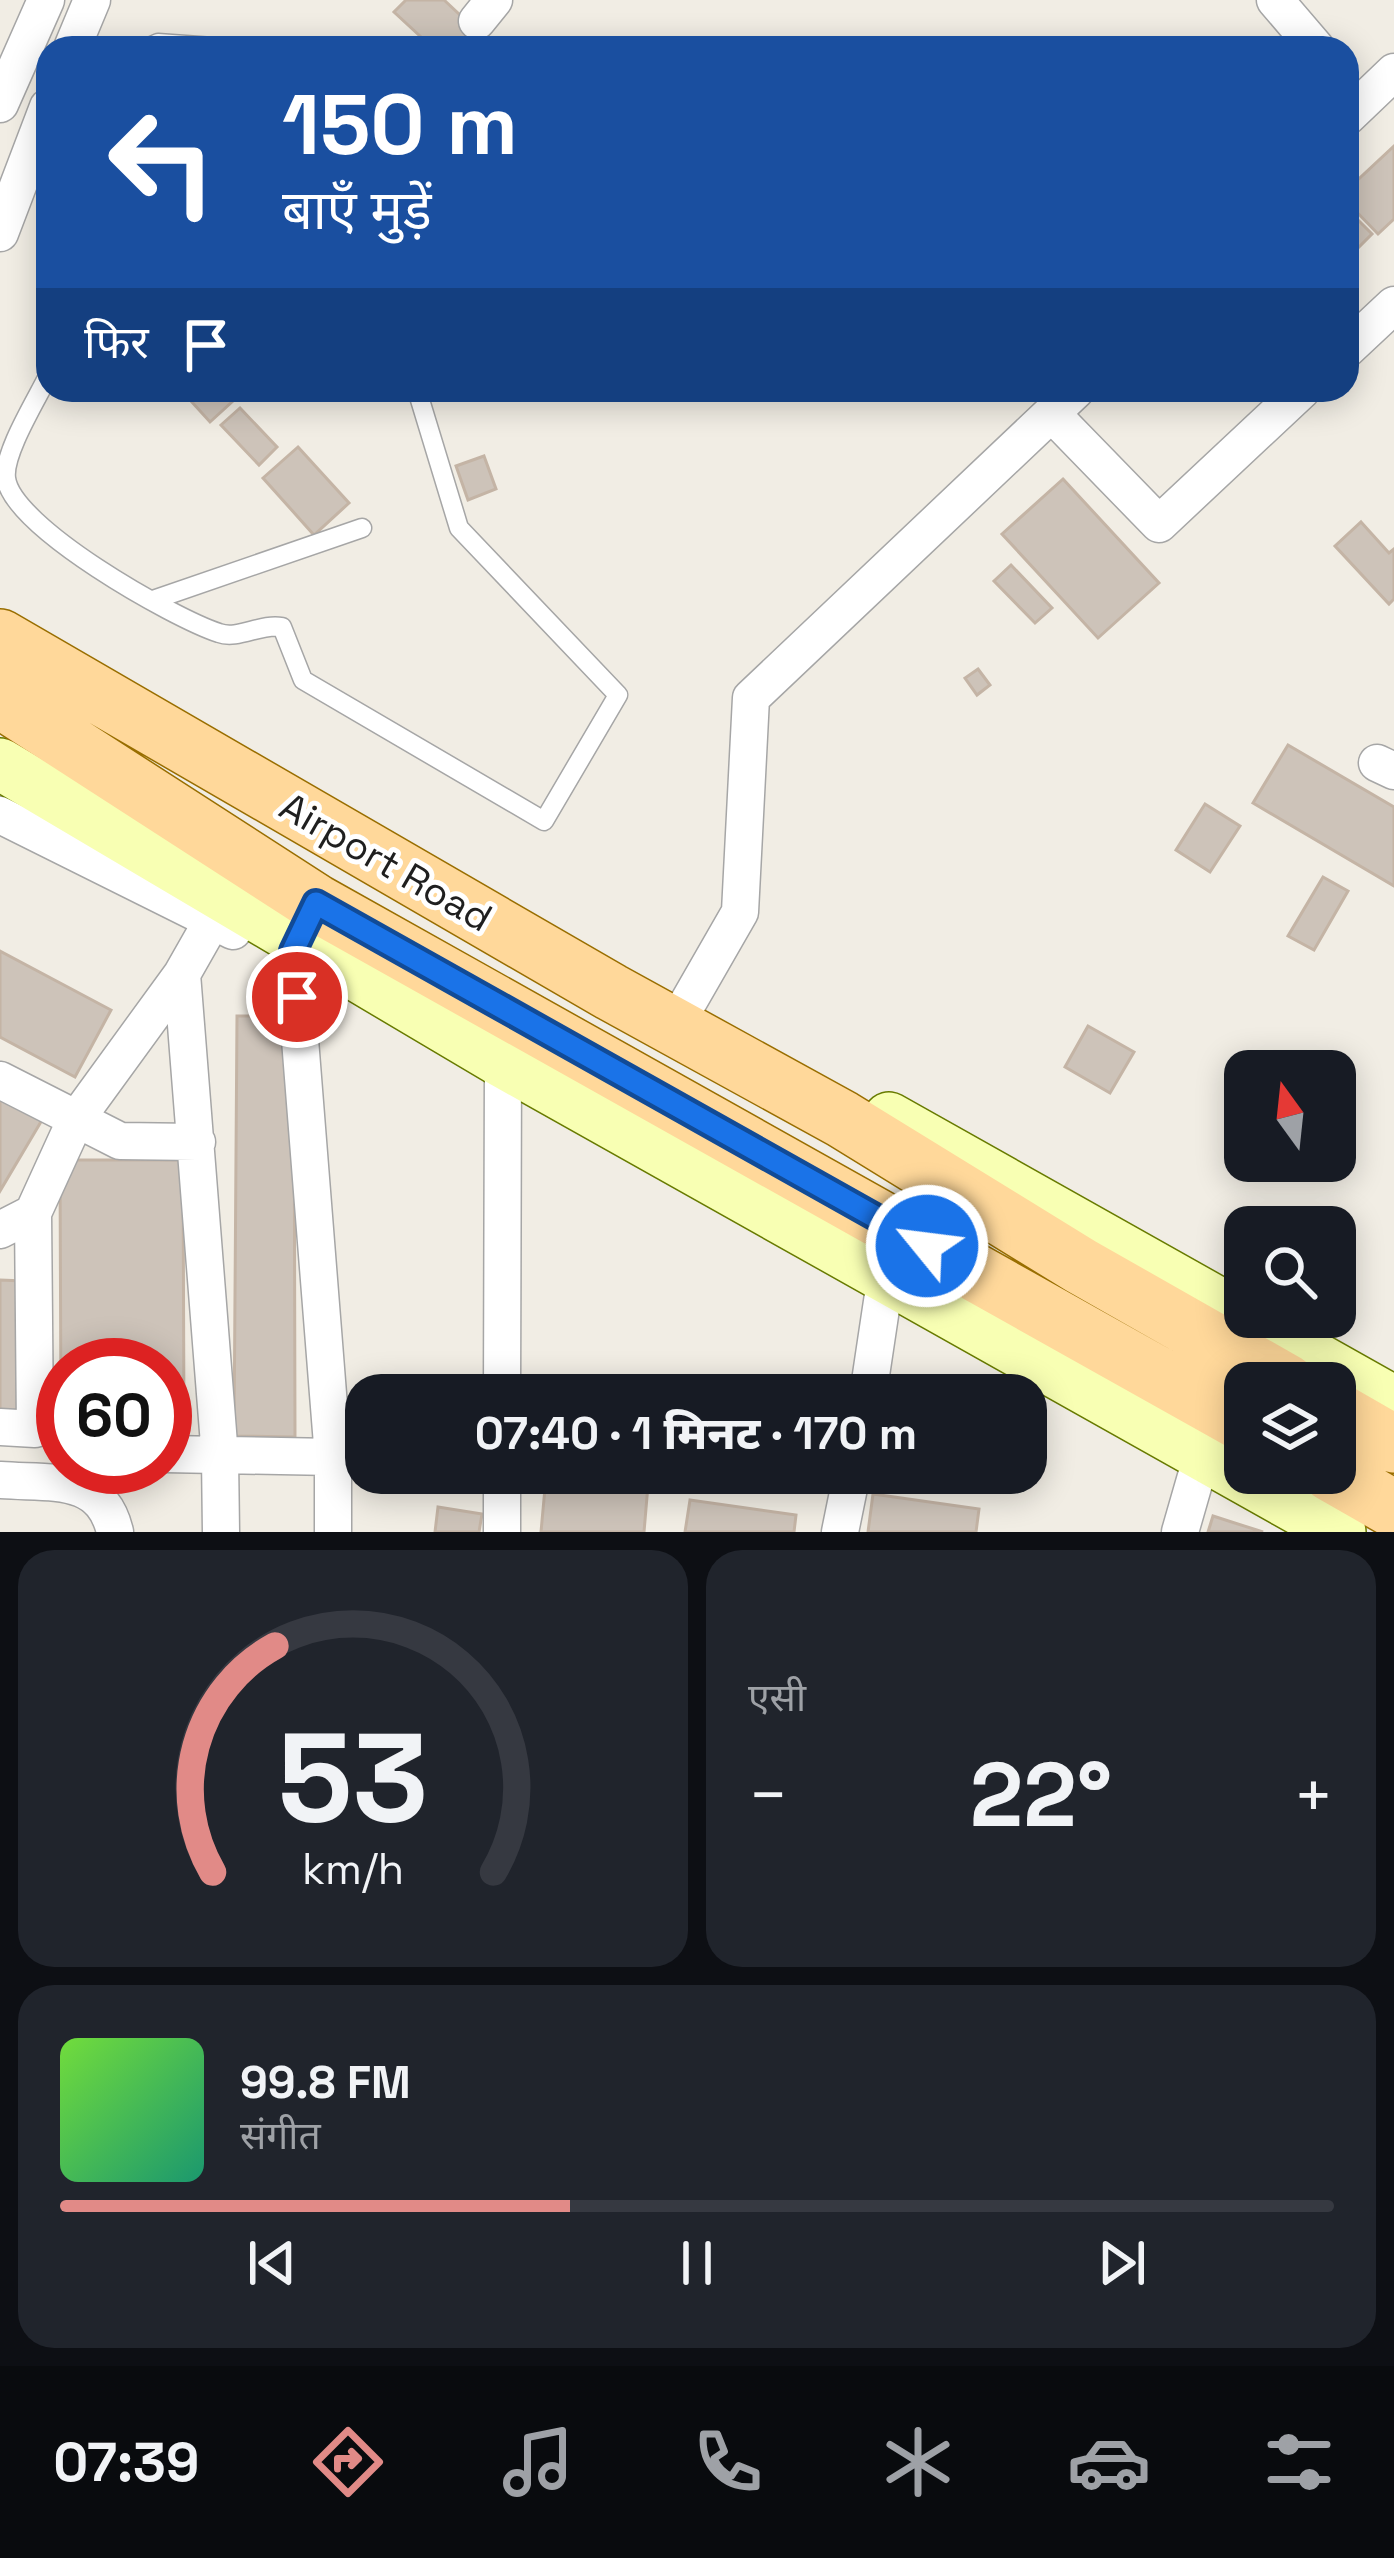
<!DOCTYPE html>
<html lang="hi">
<meta charset="utf-8">
<style>
body{margin:0;font-family:"Space Grotesk","Noto Sans Devanagari",sans-serif;background:#20242c;color:#f1f3f6;height:100vh;display:flex;flex-direction:column;font-size:45px;white-space:nowrap}
*{box-sizing:border-box;margin:0}
p{font-size:39px;color:#9ea1a6}
.icon{flex:none;width:66px;height:66px;fill:none;stroke:currentColor;stroke-width:2;stroke-linecap:round;stroke-linejoin:round}
.map{position:relative;height:1532px;overflow:hidden}
.side{display:flex;flex-direction:column;gap:18px;padding:18px;background:#0d0f14;flex:1}
.side>*{flex:none}
.hud{position:absolute;left:36px;top:36px;width:1323px;height:366px;border-radius:36px;box-shadow:0 6px 30px #0003;background:#1a4fa0;color:#fff;overflow:hidden}
.needle{width:78px;rotate:345deg}
.fabs{position:absolute;left:1224px;top:1050px;display:grid;gap:24px}
.fabs a{display:grid;place-items:center;width:132px;height:132px;border-radius:24px;background:#171b24;box-shadow:0 6px 30px #0003;font-size:60px}
.speed{position:absolute;left:36px;top:1338px;display:flex;gap:24px;font-size:60px;font-weight:700;text-align:center}
.speed>*{display:grid;place-content:center;width:156px;height:156px;border-radius:50%;background:#171b24;box-shadow:0 6px 30px #0003;line-height:1}
.speed .limit{border:18px solid #d22;background:#fff;color:#111}
.pin{position:absolute;display:grid;place-items:center;width:102px;height:102px;color:#fff;margin:-51px;border:6px solid #fff;border-radius:50%;box-shadow:0 3px 12px #0007}
.me{position:absolute;width:132px;margin:-66px;rotate:299deg;stroke-linejoin:round;filter:drop-shadow(0 0 9px #0008)}
.turn{display:flex;align-items:center;gap:42px;height:252px;padding:0 48px;font-size:54px}
.turn .icon{width:156px;height:156px;stroke-width:2.5}
.turn b{display:block;font-size:84px;line-height:102px}
.then{display:flex;align-items:center;height:114px;padding:0 48px;background:#0003;gap:24px;font-size:45px}
.big{font-size:90px;font-weight:800;line-height:1.1}
.side .tile{flex:1;display:flex;flex-direction:column;justify-content:center;gap:18px;min-width:0;padding:0 42px;border-radius:36px;background:#20242c}
.side .dial{align-items:center;gap:0}
.dial svg{height:312px;overflow:visible;fill:none;stroke:#363941;stroke-width:7;stroke-linecap:round;text-anchor:middle}
.dial text{fill:#f1f3f6;stroke:none}
.song{display:flex;align-items:center;gap:36px}
.cover{width:144px;height:144px;border-radius:18px;background:linear-gradient(135deg,hsl(100 70% 55%),hsl(160 70% 35%))}
.played{height:12px;border-radius:6px;background:linear-gradient(90deg,#e18a87 40%,#363941 40%)}
.keys{display:flex;justify-content:space-around;direction:ltr}
.heat{display:flex;justify-content:space-between;align-items:center;font-size:66px;direction:ltr}
.side .tiles{flex:1;display:grid;gap:18px;grid-template-columns:1fr 1fr}
.tile:last-child{grid-column:span 2}
.trip{position:absolute;left:345px;top:1374px;width:702px;height:120px;border-radius:36px;background:#171b24;box-shadow:0 6px 30px #0003;font-weight:800;line-height:120px;text-align:center}
.tabs{display:flex;height:192px;justify-content:space-around;align-items:center;background:#090b0e;color:#9ea1a6}
.tabs .icon{width:84px;height:84px}
.tabs .selected{color:#e18a87}
.tabs b{font-size:54px;color:#f1f3f6}
.map>svg:first-child{display:block}
</style>
<div class="map">
<svg width="1394" height="1532" viewBox="0 0 1394 1532">
<rect width="100%" height="100%" fill="#f1ede4"/>
<path fill="#cdc3b9" stroke="#c4b4a5" stroke-width="3" d="M406 0H444L474 28 456 48H433L394 12Z
M1394 146V219L1378 234 1347 202V190Z
M1347 209 1372 234 1347 259Z
M181 390H245L210 422Z
M240 408 277 447 259 465 221 425Z
M298 447 349 503 314 535 263 478Z
M484 456 496 489 468 500 456 466Z
M1063 479 1159 583 1098 638 1002 534Z
M1361 522 1389 553 1394 549V599L1389 604 1335 546Z
M1011 565 1052 608 1035 623 994 581Z
M978 669 990 685 977 695 965 678Z
M1288 745 1394 807V886L1253 803Z
M1205 804 1240 826 1210 872 1176 850Z
M1323 877 1348 891 1314 950 1288 936Z
M0 951 111 1010 75 1077 0 1037Z
M237 1016H294L295 1437 234 1436Z
M1088 1026 1134 1052 1110 1093 1065 1067Z
M0 1096 42 1120 0 1191Z
M60 1160H183L184 1423H165V1365H63L61 1423Z
M0 1280 23 1281 19 1413 0 1411Z
M546 1477 648 1485 644 1532H541Z
M873 1494 979 1509 976 1532H868Z
M690 1500 796 1515 794 1532H685Z
M438 1507 482 1514 479 1532H435Z
M1213 1516 1263 1532H1208Z"/>
<g fill="none" stroke-linecap="round" stroke-linejoin="round">
<defs>
<path id="lane" d="M147 48 158 43 227 48
M48 376C37 399 3 453 6 478 12 527 173 618 219 633 238 640 261 623 282 627L303 680 544 821 618 695 459 528 417 390
M153 600 362 528"/>
<path id="street" d="M1275 0 1316 48
M477 21 494 0
M72 48 92 0
M0 104 46 0
M1347 117 1394 72
M0 233 48 107
M1347 349 1394 305
M1052 414 1159 524 1302 390
M1377 763 1394 771
M0 815 233 931
M306 922 293 951 333 1457V1532
M182 974 220 1457 221 1532
M674 1027 740 912 751 698 1076 390
M0 1080 120 1141 197 1142
M0 1230 33 1213
M502 1395 503 1062
M868 1395 886 1275
M0 1427 35 1429 33 1213 75 1121 182 974 211 923
M165 1454 333 1457
M0 1480C50 1484 101 1473 115 1532
M502 1532V1473
M840 1532 852 1473
M1180 1532 1203 1452"/>
<path id="secondary" d="M0 764 503 1062 1340 1532
M889 1118 1394 1402"/>
<path id="primary" d="M0 638 611 992 842 1119 1081 1266 1287 1383
M0 699 316 903 1245 1424
M1335 1410 1394 1444
M1331 1473 1394 1509"/>
</defs>
<use href="#lane" stroke="#a6a6a6" stroke-width="21"/>
<use href="#street" stroke="#a6a6a6" stroke-width="39"/>
<use href="#secondary" stroke="#687b00" stroke-width="54"/>
<use href="#primary" stroke="#996e00" stroke-width="60"/>
<use href="#lane" stroke="#fff" stroke-width="18"/>
<use href="#street" stroke="#fff" stroke-width="36"/>
<use href="#secondary" stroke="#f8ffb3" stroke-width="51"/>
<use href="#primary" stroke="#ffd89a" stroke-width="57"/>
</g>
<g fill="none" stroke-linecap="round" stroke-linejoin="round">
<defs>
<path id="route" d="M297 997 293 951 316 903 927 1246"/>
</defs>
<use href="#route" stroke="#114b97" stroke-width="30"/>
<use href="#route" stroke="#1a73e8" stroke-width="21"/>
</g>
<g text-anchor="middle" dominant-baseline="central" stroke-width="10" stroke-linejoin="round" paint-order="stroke">
<g font-size="39" fill="#1f1f1f" stroke="#fff">
<text transform="translate(386 862) rotate(30)">Airport Road</text>
</g>
</g>
</svg>
<div class="fabs">
<a><svg class="needle" viewBox="-14 -14 28 28"><path d="M0-13l5 13h-10z" fill="#e53935"/><path d="M0 13l5-13h-10z" fill="#9ea1a6"/></svg></a>
<a><svg class="icon" aria-label="search" viewBox="0 0 24 24"><circle cx="10" cy="10" r="6"/><path d="M15 15l6 6"/></svg></a>
<a><svg class="icon" aria-label="layers" viewBox="0 0 24 24"><path d="M12 4l9 5-9 5-9-5zM3 14l9 5 9-5"/></svg></a>
</div>
<div class="speed"><div class="limit">60</div></div>
<div class="pin" style="left:297px;top:997px;background:#d93025"><svg class="icon" aria-label="arrive" viewBox="0 0 24 24"><path d="M6 21V4h12l-3 4 3 4H6"/></svg></div>
<svg class="me" style="left:927px;top:1246px" viewBox="-20 -20 40 40"><circle r="17" fill="#1a73e8" stroke="#fff" stroke-width="3"/><path d="M0-11L8 9 0 5-8 9z" fill="#fff"/></svg>
<div class="trip">07:40 · 1 मिनट · 170 m</div>
<div class="hud">
<div class="turn"><svg class="icon" aria-label="left" viewBox="0 0 24 24"><path d="M17 20v-9H6M10 6l-5 5 5 5"/></svg><div><b>150 m</b>बाएँ मुड़ें</div></div>
<div class="then">फिर<svg class="icon" aria-label="arrive" viewBox="0 0 24 24"><path d="M6 21V4h12l-3 4 3 4H6"/></svg></div>
</div>
</div>
<section class="side">
<div class="tiles">
<div class="tile dial"><svg viewBox="0 0 100 80">
<path d="M14 69A42 42 0 1 1 86 69"/>
<path d="M14 69A42 42 0 0 1 30 11" stroke="#e18a87"/>
<text x="50" y="56" font-size="32" font-weight="700">53</text>
<text x="50" y="72" font-size="11">km/h</text>
</svg></div>
<div class="tile"><p>एसी</p>
<div class="heat"><a>−</a><b class="big">22°</b><a>+</a></div>
</div>
<div class="tile">
<div class="song"><i class="cover"></i><div><b>99.8 FM</b><p>संगीत</p></div></div>
<div class="played"></div>
<div class="keys"><svg class="icon" aria-label="previous" viewBox="0 0 24 24"><path d="M18 5L8 12l10 7zM5 5v14"/></svg><svg class="icon" aria-label="pause" viewBox="0 0 24 24"><path d="M8 5v14M16 5v14"/></svg><svg class="icon" aria-label="next" viewBox="0 0 24 24"><path d="M6 5l10 7-10 7zM19 5v14"/></svg></div>
</div>
</div>
</section>
<nav class="tabs">
<b>07:39</b>
<svg class="icon selected" aria-label="directions" viewBox="0 0 24 24"><path d="M12 3l9 9-9 9-9-9zM9 14v-3h6M13 9l2 2-2 2"/></svg>
<svg class="icon" aria-label="music" viewBox="0 0 24 24"><path d="M9 18V5l10-2v13"/><circle cx="6" cy="18" r="3"/><circle cx="16" cy="16" r="3"/></svg>
<svg class="icon" aria-label="phone" viewBox="0 0 24 24"><path d="M5 4h4l2 5-3 2q2 4 5 5l2-3 5 2v4C11 20 4 13 5 4z"/></svg>
<svg class="icon" aria-label="climate" viewBox="0 0 24 24"><path d="M12 3v18M4 7l16 10M4 17L20 7"/></svg>
<svg class="icon" aria-label="car" viewBox="0 0 24 24"><path d="M5 17H2v-5l4-1 3-4h7l3 4 3 1v5h-3M9 17h6M6 11h13"/><circle cx="7" cy="17" r="2"/><circle cx="17" cy="17" r="2"/></svg>
<svg class="icon" aria-label="filters" viewBox="0 0 24 24"><path d="M4 7h16M4 17h16"/><circle cx="9" cy="7" r="2"/><circle cx="15" cy="17" r="2"/></svg>
</nav>
